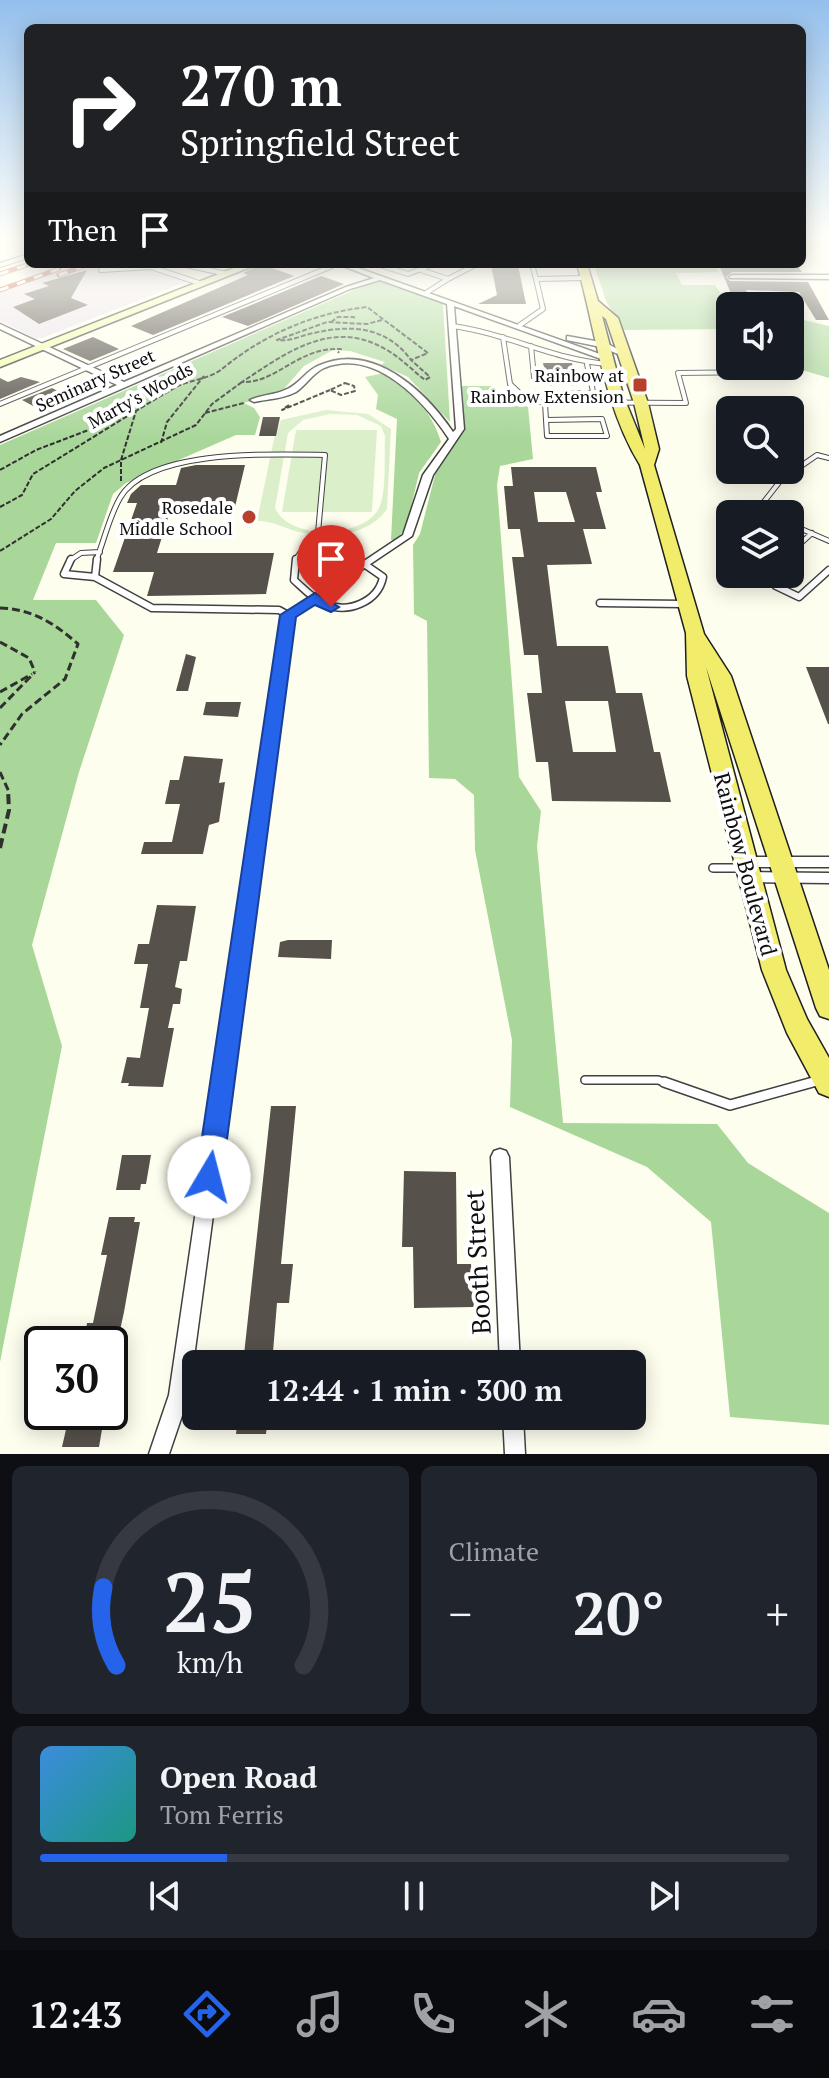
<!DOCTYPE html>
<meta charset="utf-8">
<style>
body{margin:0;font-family:"PT Serif",serif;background:#20242c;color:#f1f3f6;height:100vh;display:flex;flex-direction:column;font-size:30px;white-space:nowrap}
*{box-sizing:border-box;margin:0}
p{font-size:26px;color:#9ea1a6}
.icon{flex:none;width:44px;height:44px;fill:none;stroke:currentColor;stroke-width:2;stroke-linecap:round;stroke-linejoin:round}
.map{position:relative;height:1454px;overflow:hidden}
.panel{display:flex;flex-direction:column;gap:12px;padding:12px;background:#0d0f14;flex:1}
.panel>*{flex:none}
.guide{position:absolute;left:24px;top:24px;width:782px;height:244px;border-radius:12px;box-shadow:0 4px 20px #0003;background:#202124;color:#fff;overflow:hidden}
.buttons{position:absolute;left:716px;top:292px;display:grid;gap:16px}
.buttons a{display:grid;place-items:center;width:88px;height:88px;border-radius:12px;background:#171b24;box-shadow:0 4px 20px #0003;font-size:40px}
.speed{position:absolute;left:24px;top:1326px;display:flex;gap:16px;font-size:40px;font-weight:700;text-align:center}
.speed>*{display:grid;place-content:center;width:104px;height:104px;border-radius:50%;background:#171b24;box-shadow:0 4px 20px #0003;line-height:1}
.speed .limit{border:4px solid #111;border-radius:12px;background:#fff;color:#111}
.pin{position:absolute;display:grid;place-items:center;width:68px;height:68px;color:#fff;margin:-82px -34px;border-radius:50% 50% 50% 0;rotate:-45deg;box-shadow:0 0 8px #0007}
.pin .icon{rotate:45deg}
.me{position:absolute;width:88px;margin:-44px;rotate:8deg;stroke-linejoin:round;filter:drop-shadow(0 0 6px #0008)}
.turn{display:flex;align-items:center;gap:28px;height:168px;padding:0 24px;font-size:36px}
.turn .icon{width:104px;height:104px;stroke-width:2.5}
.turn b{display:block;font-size:56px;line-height:68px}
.then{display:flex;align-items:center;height:76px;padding:0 24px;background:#0003;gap:16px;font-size:30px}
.big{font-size:60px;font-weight:600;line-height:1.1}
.panel .widget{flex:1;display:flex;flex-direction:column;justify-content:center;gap:12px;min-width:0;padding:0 28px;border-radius:12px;background:#20242c}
.panel .dial{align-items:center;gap:0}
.dial svg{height:208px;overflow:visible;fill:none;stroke:#363941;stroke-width:7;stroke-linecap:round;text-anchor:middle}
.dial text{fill:#f1f3f6;stroke:none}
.song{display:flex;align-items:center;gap:24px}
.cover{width:96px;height:96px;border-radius:12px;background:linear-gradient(135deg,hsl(210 70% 55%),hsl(170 70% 35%))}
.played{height:8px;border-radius:4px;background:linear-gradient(90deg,#2563eb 25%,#363941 25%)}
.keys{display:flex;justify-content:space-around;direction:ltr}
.heat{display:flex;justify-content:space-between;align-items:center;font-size:44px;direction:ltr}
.panel .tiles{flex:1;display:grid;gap:12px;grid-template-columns:1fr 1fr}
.widget:last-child{grid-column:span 2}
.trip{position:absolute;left:182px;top:1350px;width:464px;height:80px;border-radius:12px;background:#171b24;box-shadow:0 4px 20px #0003;font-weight:600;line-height:80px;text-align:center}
.tabs{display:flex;height:128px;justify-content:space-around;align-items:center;background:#090b0e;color:#9ea1a6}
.tabs .icon{width:56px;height:56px}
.tabs .active{color:#2563eb}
.tabs b{font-size:36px;color:#f1f3f6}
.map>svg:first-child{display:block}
</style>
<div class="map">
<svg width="829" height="1454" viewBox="0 0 829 1454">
<rect width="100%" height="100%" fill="#fefeef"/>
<path fill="#ece2eb" d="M77 264H159L196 278 42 338H35L0 321V292Z"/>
<path fill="#a9d79a" d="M594 264H713L719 272 676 273 682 285H715L724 298H793L802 312 800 319 829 326V378L789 366 790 306H730V329L622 330 606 301Z
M381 282 443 304 450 422 408 377 381 365 385 362 350 351 333 350 304 366 282 391 244 403 254 408 260 417 255 435H236L126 483 113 494 96 543H56L33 600H96L124 635 79 772 32 945 62 1046 0 1362V445L361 287Z
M384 373C411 389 432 412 441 442L419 473 407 525 397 540H391L397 419 376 409 378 395 365 377Z
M460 386H492L507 398 528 407 533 459 500 466 497 485 519 777 541 811 537 846 563 1123 717 1124 748 1163 829 1213V1425L730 1417 711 1222 647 1167 510 1107 512 1040 475 850 474 795 455 779 429 778 427 621 414 614 413 545 420 534 436 471 464 429Z"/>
<path fill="#dbefcb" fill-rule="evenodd" d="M326 410 368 414 391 429 387 509C370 535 328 540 299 532 283 528 274 521 257 521L274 439 281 420ZM330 414 357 415 381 426 385 436C384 454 387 497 378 510 360 539 289 540 275 508L288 433 303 420Z
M296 430H377L372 512H282Z"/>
<path fill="#56514a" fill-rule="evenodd" d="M261 264 294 276 153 335 131 326 248 275 243 273Z
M491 265H518L526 304H478L497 295Z
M719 265H797L802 272H732L726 277 730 281 808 282 829 320H816L799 292 746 290 749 296H732Z
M87 270 71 298 88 305 39 324 13 307 35 299 24 294 49 286 42 283Z
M321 276 344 284 248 326 222 317Z
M93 337 119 349 90 361 63 349Z
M543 363H572L577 386H548Z
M21 377 40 382 0 399V378L8 382Z
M52 388 73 399 46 413 22 400Z
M263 417H280L276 436H259Z
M196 465H245L234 511H170L157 553H274L266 594 147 596 154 572H113L137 503H127L131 494 141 485H176L181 468Z
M511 467H596L602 492H596L606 529H583L592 564 547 565 557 646H608L616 693H642L654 752H660L671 802 552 801 548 762H536L527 693H542L538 655H524L512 557H524L520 529H508L504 486H513ZM534 492H566L575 522H538ZM565 701H608L616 752H573Z
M186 654 196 657 188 691H176Z
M806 667H829V724H828Z
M206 702H241L238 717 203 715Z
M184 756 223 759 219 783 225 782 219 822 209 825 203 854H141L144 842H172L180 804H165L170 780H179Z
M157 905 196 906 187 961H180L175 987 182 989 180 1004H173L168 1028H174L163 1087 128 1086 129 1083H121L127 1057 140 1058 149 1008H140L148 964H134L138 944H149Z
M288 940H332L331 959 278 957 280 942Z
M271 1106H296L281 1264H293L289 1303H277L272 1364H243Z
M122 1155H151L146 1184H141L140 1190H116Z
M404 1171 456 1172 457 1264H471L474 1307 414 1308 413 1247H402Z
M109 1217H135L134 1222H140L124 1312 117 1344H84L87 1323H93L107 1255H101Z
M70 1412H105L99 1447H62Z
M238 1416H268L266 1434H236Z"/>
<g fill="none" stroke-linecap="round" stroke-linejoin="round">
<defs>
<path id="lane-far3" d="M181 264 227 274
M377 264 408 274 434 264
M532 264 536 279
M0 265 28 256
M101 270 151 267 202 284
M421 270 448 279 477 264
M426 293 448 279
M520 325 543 309 536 279 585 278
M452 326C506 333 554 360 608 364
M503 337 510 384 529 402 686 403 678 373 770 372
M531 346 534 377
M587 364 594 396
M536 393H593
M545 403 546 420
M0 404 337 264
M602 419 607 436H547L546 420Z
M772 514 763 503 781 480 817 455 829 458
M790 524 829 541
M790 553 812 533
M69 561 81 553 100 552
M96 561C104 541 109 517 120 498 148 448 276 454 325 455L317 544
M295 561 300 553 317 544 335 548 360 561"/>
<path id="lane-far2" d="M71 559 64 574 95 577
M97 559 95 577 152 608 279 610 288 615
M296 559 294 580C304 589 313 599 325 604 348 614 378 602 383 577L357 559
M766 574 776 586 799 597 829 570
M600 603 683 604"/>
<path id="lane-far1" d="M713 868H743
M585 1080H658L670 1084
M806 1084 818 1081"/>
<path id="lane" d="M664 1082 730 1105 813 1082"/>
<path id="street" d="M338 264H347L611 358 604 360 454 306 464 429 433 475 412 536 293 616 189 1395 169 1454H149L169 1395 283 615 403 535 423 475 449 439C424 401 375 347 324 368 313 373 306 385 296 392 283 399 268 399 254 402L250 400C260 395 274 395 285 390 299 385 306 370 320 365 374 342 426 392 453 432L456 429 447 304 380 280 350 289 0 442V436L117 385 0 329V324L124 382 346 287 374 278Z
M732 275H829V279L730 278 729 277Z
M567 336 606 343 627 354 623 356 601 347 567 340Z
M745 857H829V867H745L740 866 738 862 740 858Z
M749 872 829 873V883L749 882 744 881 742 877 744 873Z
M500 1149 506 1151 509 1157 520 1364H500L491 1157 494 1151Z
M503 1416H523L525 1454H505Z"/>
<path id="secondary" d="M244 264H258L0 367V360Z"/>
<path id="primary" d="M577 264H587L598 301 618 318 648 403 659 449 654 465 704 634 731 676 829 970V1019L820 1016 816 1008 706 667 786 970 807 1019 829 1058V1097L819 1093 787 1033 762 970 687 676 686 633 640 465C603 404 596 332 577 264ZM602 316 606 319 634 403 645 449 623 395Z"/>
</defs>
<use href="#lane-far3" stroke="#414141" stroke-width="6"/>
<use href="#lane-far2" stroke="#414141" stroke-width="9"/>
<use href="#lane-far1" stroke="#414141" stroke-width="10"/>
<use href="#lane" stroke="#414141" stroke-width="12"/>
<use href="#street" stroke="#414141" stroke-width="3"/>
<use href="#secondary" stroke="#303030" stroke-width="3"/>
<use href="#primary" stroke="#1f1f1f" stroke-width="3"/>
<path stroke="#303030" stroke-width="2" stroke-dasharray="5 2" stroke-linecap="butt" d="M382 320 367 324 327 322 277 340C290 342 302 335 314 333 352 324 387 327 411 360
M331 322 338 317H354L353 320
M345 383 354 386 355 391 341 395 330 390Z
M289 405 282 410 330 390
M205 413 244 403
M161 443 167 422 204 376
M0 470 36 450 120 418
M121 481V460L136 411
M0 507 22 495 33 474C81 445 128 415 176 387 189 380 210 379 222 369 263 335 313 313 367 307L428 353 411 360 430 377 425 380C412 370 400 357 385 349 332 318 286 353 242 382 278 383 297 347 341 349L338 353
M0 551 51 519 75 491 104 468 196 425 212 404 242 382"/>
<path stroke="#303030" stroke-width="3" stroke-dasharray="8 4" stroke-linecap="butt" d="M0 608C32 609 54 623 78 644L65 679 22 714 0 745
M0 642 29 658 35 672
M0 692 32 674
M0 708 35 672
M0 772 9 792"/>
<path stroke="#303030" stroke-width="4" stroke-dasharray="10 5" stroke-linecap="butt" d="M0 848 9 810 8 790"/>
<use href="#lane-far3" stroke="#fff" stroke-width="4"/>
<use href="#lane-far2" stroke="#fff" stroke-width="6"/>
<use href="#lane-far1" stroke="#fff" stroke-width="7"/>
<use href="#lane" stroke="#fff" stroke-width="9"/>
<use href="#street" fill="#fff" fill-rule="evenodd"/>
<use href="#secondary" fill="#f4fbad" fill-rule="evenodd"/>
<use href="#primary" fill="#f2ec6b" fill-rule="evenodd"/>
<defs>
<path id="rail" d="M0 274 30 264
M59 275 90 264
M0 290 59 269"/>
</defs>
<use href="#rail" stroke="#b7412c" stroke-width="5"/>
<use href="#rail" stroke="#fff" stroke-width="3" stroke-dasharray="9" stroke-linecap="butt"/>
</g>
<linearGradient id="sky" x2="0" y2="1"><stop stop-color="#94bfec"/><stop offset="0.54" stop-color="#fffff8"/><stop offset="1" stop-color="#fffff8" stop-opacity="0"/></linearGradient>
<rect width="829" height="439" fill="url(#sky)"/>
<path fill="#2563eb" stroke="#184099" stroke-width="2" d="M315 593 339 607 331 612 315 605 296 617 222 1177 219 1186 209 1190 200 1186 196 1177 280 615Z"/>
<g fill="#b7412c" stroke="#fff" stroke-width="3">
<rect x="632" y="377" width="16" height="16" rx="4"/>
<circle cx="249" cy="517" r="8"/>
</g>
<g text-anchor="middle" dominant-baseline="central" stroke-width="8" stroke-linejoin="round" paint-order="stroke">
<g font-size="18" fill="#0e0e0e" stroke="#fff" text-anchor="end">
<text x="624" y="375">Rainbow at<tspan x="624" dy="21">Rainbow Extension</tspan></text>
<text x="233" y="507">Rosedale<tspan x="233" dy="21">Middle School</tspan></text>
</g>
<g font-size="18" fill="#0e0e0e" stroke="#fff">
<text transform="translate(95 380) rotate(-24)">Seminary Street</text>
<text transform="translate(140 395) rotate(-29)">Marty's Woods</text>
</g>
<g font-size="22" fill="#0e0e0e" stroke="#fff">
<text transform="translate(746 864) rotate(75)">Rainbow Boulevard</text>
</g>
<g font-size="26" fill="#0e0e0e" stroke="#fff">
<text transform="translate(477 1262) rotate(-93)">Booth Street</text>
</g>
</g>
</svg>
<div class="buttons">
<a><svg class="icon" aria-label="sound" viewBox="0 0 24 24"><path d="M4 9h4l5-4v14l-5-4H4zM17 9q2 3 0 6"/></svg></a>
<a><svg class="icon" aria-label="search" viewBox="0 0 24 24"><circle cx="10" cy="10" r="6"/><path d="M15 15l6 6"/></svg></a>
<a><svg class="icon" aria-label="layers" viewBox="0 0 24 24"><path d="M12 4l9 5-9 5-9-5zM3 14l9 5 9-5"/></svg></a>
</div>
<div class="speed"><div class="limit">30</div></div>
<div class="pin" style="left:331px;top:607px;background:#d93025"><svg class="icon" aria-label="arrive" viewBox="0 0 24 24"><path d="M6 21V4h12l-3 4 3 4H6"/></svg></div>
<svg class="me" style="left:209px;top:1177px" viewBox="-20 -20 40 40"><circle r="19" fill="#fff"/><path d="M0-13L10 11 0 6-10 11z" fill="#2563eb"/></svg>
<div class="trip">12:44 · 1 min · 300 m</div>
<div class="guide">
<div class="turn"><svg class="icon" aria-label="right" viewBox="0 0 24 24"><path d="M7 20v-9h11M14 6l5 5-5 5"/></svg><div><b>270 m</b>Springfield Street</div></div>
<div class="then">Then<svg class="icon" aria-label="arrive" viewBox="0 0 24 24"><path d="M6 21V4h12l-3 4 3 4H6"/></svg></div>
</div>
</div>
<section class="panel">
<div class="tiles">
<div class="widget dial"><svg viewBox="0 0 100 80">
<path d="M14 69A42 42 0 1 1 86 69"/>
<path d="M14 69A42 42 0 0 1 9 39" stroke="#2563eb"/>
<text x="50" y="56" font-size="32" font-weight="700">25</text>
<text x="50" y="72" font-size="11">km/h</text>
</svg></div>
<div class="widget"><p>Climate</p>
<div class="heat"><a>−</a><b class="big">20°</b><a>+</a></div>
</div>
<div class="widget">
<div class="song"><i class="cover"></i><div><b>Open Road</b><p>Tom Ferris</p></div></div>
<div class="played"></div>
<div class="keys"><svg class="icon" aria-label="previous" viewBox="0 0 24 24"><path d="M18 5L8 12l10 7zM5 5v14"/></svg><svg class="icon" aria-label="pause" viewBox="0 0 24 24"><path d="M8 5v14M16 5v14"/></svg><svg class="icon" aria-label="next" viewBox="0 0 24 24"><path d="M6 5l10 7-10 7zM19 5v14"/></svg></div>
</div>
</div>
</section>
<nav class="tabs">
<b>12:43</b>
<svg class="icon active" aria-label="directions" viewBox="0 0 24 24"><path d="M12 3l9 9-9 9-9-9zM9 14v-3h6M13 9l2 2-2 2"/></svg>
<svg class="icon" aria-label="music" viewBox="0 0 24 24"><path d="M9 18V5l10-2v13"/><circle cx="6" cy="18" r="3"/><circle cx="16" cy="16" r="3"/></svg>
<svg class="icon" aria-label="phone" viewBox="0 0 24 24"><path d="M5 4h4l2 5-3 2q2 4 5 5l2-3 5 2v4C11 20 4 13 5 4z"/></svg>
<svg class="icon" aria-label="climate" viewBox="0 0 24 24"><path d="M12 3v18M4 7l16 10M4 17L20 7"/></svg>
<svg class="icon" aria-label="car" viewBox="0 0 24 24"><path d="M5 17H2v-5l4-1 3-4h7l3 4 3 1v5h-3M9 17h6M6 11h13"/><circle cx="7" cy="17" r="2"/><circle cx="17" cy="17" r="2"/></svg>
<svg class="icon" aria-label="filters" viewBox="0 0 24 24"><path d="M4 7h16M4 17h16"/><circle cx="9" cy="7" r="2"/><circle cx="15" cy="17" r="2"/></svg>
</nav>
